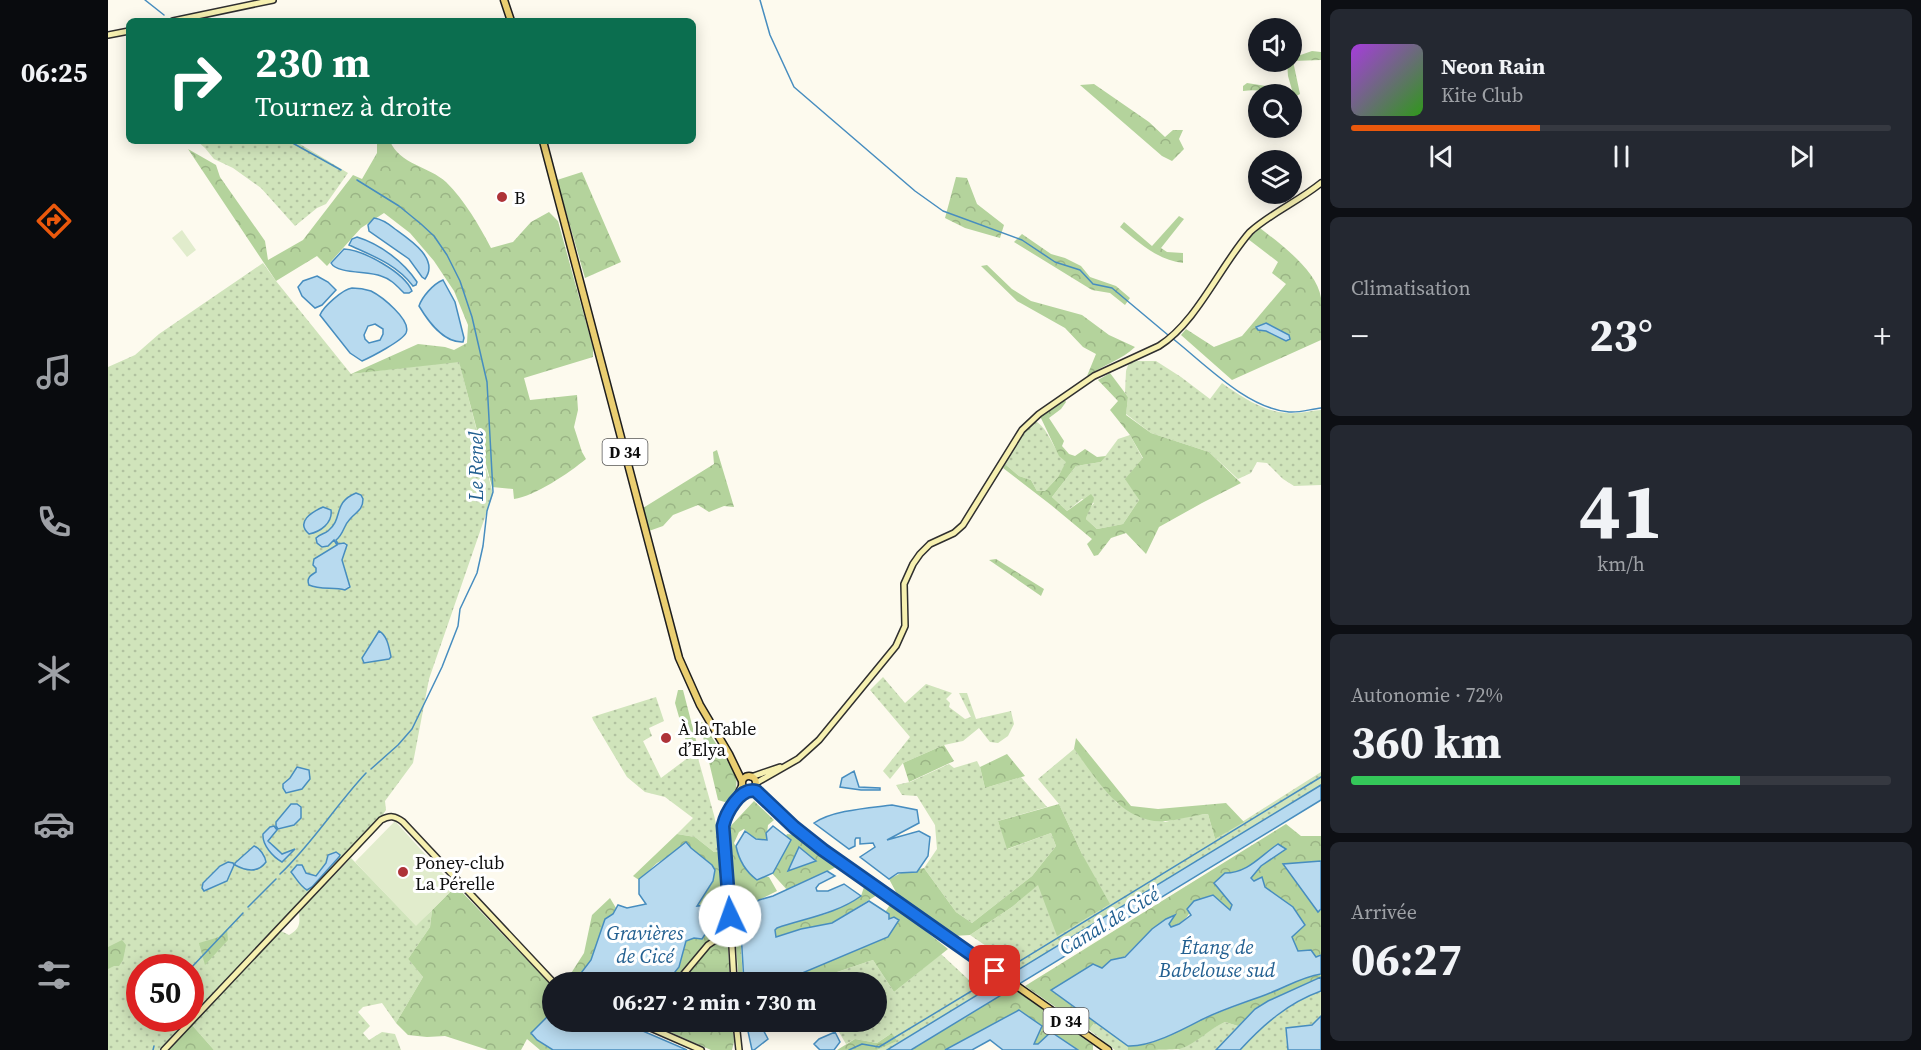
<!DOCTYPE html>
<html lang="fr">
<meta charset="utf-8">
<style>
body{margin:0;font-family:"Source Serif 4",serif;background:#242831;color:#f1f3f6;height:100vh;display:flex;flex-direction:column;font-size:22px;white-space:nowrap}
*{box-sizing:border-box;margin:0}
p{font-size:20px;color:#9ea1a6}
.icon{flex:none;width:33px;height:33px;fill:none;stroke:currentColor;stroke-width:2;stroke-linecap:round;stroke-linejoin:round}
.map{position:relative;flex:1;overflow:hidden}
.drawer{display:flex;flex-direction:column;gap:9px;padding:9px;background:#0d0f14;width:600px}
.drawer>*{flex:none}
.guide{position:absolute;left:18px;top:18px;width:570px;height:126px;border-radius:9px;box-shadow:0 3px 15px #0003;background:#0b6e4f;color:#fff;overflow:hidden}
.tools{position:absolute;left:1140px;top:18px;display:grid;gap:12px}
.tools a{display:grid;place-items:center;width:54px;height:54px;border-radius:50%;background:#171b24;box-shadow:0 3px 15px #0003;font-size:30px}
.speed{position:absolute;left:18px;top:954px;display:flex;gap:12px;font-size:30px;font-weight:700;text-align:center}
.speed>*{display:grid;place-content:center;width:78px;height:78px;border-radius:50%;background:#171b24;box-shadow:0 3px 15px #0003;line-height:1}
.speed .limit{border:9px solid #d22;background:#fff;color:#111}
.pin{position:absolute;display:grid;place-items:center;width:51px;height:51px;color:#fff;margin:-26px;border-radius:12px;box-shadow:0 3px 9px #0006}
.me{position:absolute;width:66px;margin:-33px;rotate:357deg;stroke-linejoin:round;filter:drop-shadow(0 0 4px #0008)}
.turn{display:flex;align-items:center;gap:21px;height:126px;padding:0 30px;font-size:27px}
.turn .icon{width:78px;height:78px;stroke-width:2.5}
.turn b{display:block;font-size:42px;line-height:51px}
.big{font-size:45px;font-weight:700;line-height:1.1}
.drawer .card{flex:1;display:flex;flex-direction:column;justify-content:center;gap:9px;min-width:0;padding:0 21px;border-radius:9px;background:#242831}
.drawer .dial{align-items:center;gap:0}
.dial b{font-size:78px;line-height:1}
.song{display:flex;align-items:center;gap:18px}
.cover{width:72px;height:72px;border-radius:9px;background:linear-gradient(135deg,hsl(280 70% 55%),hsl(110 70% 35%))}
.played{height:6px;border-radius:3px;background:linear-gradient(90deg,#ea580c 35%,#363941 35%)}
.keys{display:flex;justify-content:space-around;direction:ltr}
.heat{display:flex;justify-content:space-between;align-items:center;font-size:33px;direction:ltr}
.charge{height:9px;border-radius:4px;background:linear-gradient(90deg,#34c759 72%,#363941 0)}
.trip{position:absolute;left:434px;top:972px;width:345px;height:60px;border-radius:30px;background:#171b24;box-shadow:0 3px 15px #0003;font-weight:700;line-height:60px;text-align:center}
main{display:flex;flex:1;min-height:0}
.dock{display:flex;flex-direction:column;width:108px;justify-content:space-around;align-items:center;background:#090b0e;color:#9ea1a6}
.dock .icon{width:42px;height:42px}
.dock .active{color:#ea580c}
.dock b{font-size:27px;color:#f1f3f6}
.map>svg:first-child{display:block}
</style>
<main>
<nav class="dock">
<b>06:25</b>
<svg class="icon active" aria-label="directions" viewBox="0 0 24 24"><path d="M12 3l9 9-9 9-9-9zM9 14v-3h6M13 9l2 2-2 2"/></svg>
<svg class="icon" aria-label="music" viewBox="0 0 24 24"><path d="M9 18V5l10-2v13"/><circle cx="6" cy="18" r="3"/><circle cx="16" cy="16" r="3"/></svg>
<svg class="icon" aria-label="phone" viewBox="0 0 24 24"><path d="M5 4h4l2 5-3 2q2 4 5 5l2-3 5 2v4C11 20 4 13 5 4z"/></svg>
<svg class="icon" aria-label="climate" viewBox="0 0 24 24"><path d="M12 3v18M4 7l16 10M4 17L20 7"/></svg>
<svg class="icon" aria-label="car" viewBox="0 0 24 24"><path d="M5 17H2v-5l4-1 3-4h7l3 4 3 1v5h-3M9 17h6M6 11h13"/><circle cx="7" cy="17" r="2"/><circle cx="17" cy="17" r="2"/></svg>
<svg class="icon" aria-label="filters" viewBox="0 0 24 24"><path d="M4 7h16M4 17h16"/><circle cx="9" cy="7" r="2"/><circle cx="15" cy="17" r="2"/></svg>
</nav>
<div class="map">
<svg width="1213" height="1050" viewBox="0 0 1213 1050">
<defs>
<pattern id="grass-dots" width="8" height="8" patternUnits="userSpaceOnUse" patternTransform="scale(1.5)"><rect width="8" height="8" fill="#d0e4bb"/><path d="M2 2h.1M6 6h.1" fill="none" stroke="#b1c2a0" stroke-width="1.8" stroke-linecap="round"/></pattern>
<pattern id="forest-crowns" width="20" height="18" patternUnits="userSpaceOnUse" patternTransform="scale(1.5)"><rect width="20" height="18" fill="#b4d39c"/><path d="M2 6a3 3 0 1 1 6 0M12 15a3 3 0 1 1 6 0" fill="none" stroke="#9ab485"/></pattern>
</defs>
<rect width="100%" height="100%" fill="#fdfaee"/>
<path fill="url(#grass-dots)" d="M89 141H187L240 173 218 204 209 208 187 226 153 188 125 168 106 159 97 148Z
M155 263 168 281 243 374 351 361 385 494 321 679 305 763 277 801 278 810 274 816 83 1016 82 968H32V1018L80 1019 51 1050H0V367L27 355 51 334Z
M1030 361H1048L1073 377 1102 399 1114 383C1132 396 1156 412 1179 413 1190 414 1202 411 1213 410V485L1186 486 1175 479 1159 463 1149 462 1143 473 1130 479 1101 452 1043 433 1018 414 1020 397 1017 393 1018 371 1021 362Z
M928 421C943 432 944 450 959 462L950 477 937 491H929L923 480 911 476 897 464 913 436Z
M1022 435 1035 459 1018 479 1031 500 1015 524 989 529 978 519 980 510 986 503 974 499 959 511 944 497 968 466 993 462 1010 439Z
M775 677 797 703 818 684 844 693 838 699 842 703 841 707 857 719 863 717 851 693H859L868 719 903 711 906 724 900 736 890 743 882 742 871 728 855 741 836 745 795 763 782 779 775 771 802 737 762 690Z
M548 697 556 721 541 728 544 736 535 741 553 778 585 754 590 758 606 815 614 852H606L587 837 569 834 585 818 557 797 537 792 519 777 485 720 484 717Z
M966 749 1009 803 1057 822 1082 816 1100 814 1107 839 1213 772V785L903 975 897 968 903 963 862 935 904 907 930 884 974 854 951 804 930 779Z
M869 761 872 767 877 788 913 777 939 807 890 821 900 849 943 833 948 846 924 876 864 923 848 912 816 868 829 849 827 825 809 796 794 795 788 785 802 782 841 764 846 768Z
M243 858 308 925 324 910 322 927 300 959 315 977 288 1023 274 1003 255 1007 250 1012 262 1026 255 1033 261 1040 274 1032 287 1034 293 1050H106L84 1025 173 931 181 935C192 929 192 924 191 912Z
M833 954 874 992 779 1050H769L788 1041 784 1033 769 1043 747 1039 738 1044 725 1022H768V982H699L765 960 786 992Z
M1213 991V1016L1205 1025 1178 1036 1180 1050H1132C1156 1024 1180 1003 1213 991Z
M987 1022 1020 1046V1050H1007L981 1030Z
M1117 1022 1130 1026 1108 1050H1070C1087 1042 1100 1029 1117 1022Z"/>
<path fill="url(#forest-crowns)" d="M1204 51 1213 52V60L1185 61 1192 94 1185 98 1184 97V94C1167 94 1152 88 1135 91V86L1139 83 1158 86 1181 93 1184 90 1180 76 1179 62H1184V58Z
M986 84 1041 122 1057 137 1065 130H1075L1071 139 1076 149 1064 161 1054 156 972 85Z
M269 141H282C291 164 322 167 338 182 357 201 371 225 383 248L405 242 423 222 441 212 450 221 485 348V357L416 378 422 400 469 395 470 410 466 427 474 452 478 459C461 473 427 496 406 499L405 489 384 487 351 362 243 374 310 344 337 347 346 350 359 343 360 325 346 291 326 261 302 233 276 213 253 228 219 266 209 256 168 281 80 149 108 165 112 177 157 241 160 260 195 240 245 175 254 179 269 153Z
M474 172 513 262 477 278 449 180Z
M848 177 859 178 869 204 896 225 892 238 857 228 837 218Z
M1071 216 1076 219 1053 248 1059 252 1075 253V263C1050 260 1031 243 1012 227L1016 222 1044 246Z
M1152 228C1172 244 1209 270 1213 298 1213 311 1213 326 1213 340L1124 380 1073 335 1078 329 1106 347 1134 336 1178 284 1164 273 1170 262 1140 239Z
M914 234 943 254 957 258 973 266 982 277 1008 286 1022 298 1017 305 1002 293 984 290 906 242Z
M879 265 904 289 923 301 974 315 1001 335 1027 347C1015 359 994 366 979 376L988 354 975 347 957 328 909 301 873 266Z
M1002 373 1020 397 1018 415 1043 433 1101 452 1133 483 1094 503 1051 527 1038 554 1018 533 1003 538 990 555 986 556 979 544 984 539 943 505 895 468 897 464 911 476 923 480 929 491H937L950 477 958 462 951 456 931 414 955 397 958 402 953 409 941 418 956 441 954 446 961 454 967 456 977 449 989 457 998 456 993 462 968 466 944 497 959 511 983 494 986 498C985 505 980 511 978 519L989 529 1015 524 1031 500 1017 479 1035 458 1022 435 1002 410 1010 401 990 380Z
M609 450 626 507 616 506 601 512 590 505 565 515 555 526 541 531 535 508 606 464 605 452Z
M888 559 936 589 933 596 881 560Z
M570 690H575L590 748 579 745 567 703Z
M594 722 629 776 628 788 620 803 610 800 592 724Z
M968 738 1023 806 1050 809 1118 803 1136 822 1107 839 1100 814C1085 815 1072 820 1058 821 1014 825 989 779 966 749Z
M836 745 846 761 801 782 795 763Z
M899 754 917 776 877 788 872 767Z
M646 801 666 820 660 825 658 841 646 838 636 829 631 832 626 843 639 871 661 877 669 891 649 901 631 919 635 978 664 970 767 928 783 903 840 949 786 992 765 960 699 982H631L618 831Z
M951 804 974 854 1002 904 949 936 930 885 904 907 862 935 845 936 789 894 781 879 793 873 816 868 848 912 864 923 924 876 948 846 943 833 899 849 890 821Z
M1178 824 1193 836H1213V861L1176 864 1206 905 1207 909 1212 911 1213 909V955L1208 957 1201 950 1190 951 1183 937 1196 925 1185 907 1142 877 1153 866 1166 856 1159 852C1148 864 1134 873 1117 873L1107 883 1124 906 1122 910 1105 895 1089 900 1086 901C1083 915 1077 921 1064 927L1061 924 1067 915 1044 929 1016 957 1003 960 994 968 943 990 987 1022 981 1030 917 986Z
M569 834 587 837 606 852H614L619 888V925L614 932 604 938 593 948 565 982H559L566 974 578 941 586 938 594 939 608 918 612 904 589 907 605 881 604 865 580 846 549 863 531 880 525 876Z
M679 834 687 835 728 867 680 891 662 871Z
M347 887 352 890 444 986V1019L439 1016 429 1040 445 1050H432L419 1039 413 1050H380L337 1036 319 1037 300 1035 288 1023 315 977 300 959 322 927 324 910Z
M756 887 769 895 724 923 693 929 668 937 667 930 669 928 688 921 718 914 753 896Z
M502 898 508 908 505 914 497 919 483 961 473 973 471 982H460V978L476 953 484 915Z
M119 929 120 940 97 965 91 943 111 937Z
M14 940 18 945 15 960 11 966H6L0 969V947Z
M614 943 620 947 622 982H571L601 946Z
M1213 974V977L1160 1001 1147 1009 1130 1026 1117 1022C1101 1029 1089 1043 1072 1049 1062 1050 1032 1050 1020 1050V1046C1044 1047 1073 1030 1093 1020 1115 1010 1139 1002 1162 993 1179 986 1194 976 1213 974Z
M904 988 985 1045V1050H970L943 1032 930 1044H926L911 1010 837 1050H803Z
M544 1022H625L626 1042 624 1050H603L544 1024Z
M84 1025 106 1050H61Z
M784 1033 789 1041 769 1050H729L747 1039 769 1043Z"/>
<path fill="#e1eccc" d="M74 230 88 250 79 257 64 238Z
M287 821 347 887 308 926 247 862Z"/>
<path fill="#b8daef" stroke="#478dbf" stroke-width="1.5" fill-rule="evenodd" d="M266 218C274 219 281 224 287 229 301 239 332 259 317 279L314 277 301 259 261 231 260 225Z
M249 237C272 244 296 262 309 282L308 285 305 286C288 264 265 256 241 245L244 239Z
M236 249C255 250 296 272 304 291L301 293H296C289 286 283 279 273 276 260 271 229 274 223 263Z
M209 276 220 282 228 290 214 305 207 308 194 296 190 287 195 281Z
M335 280 347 302 356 338 355 342C335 343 320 321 311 306 314 297 325 284 335 280Z
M244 288C251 288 257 289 263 291 273 296 304 320 298 333 294 341 263 357 254 361L242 353 212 315C215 307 235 289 244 288ZM267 324 275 329V334L272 340 261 343 257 339 256 335 260 326Z
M1158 323 1181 335 1182 339 1178 341 1158 331 1150 330 1148 327Z
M248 493 253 495 255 499C255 510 248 512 242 519 235 526 236 534 228 540L230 544 236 543 239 545 234 560 242 587 237 590C225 587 212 590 201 585 198 578 203 575 208 572V568L205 565 206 559 229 545 226 540 220 546 214 547 209 543 208 538C212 534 216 534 220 531 236 518 224 503 248 493Z
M215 507 223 510C225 523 212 532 201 534 187 522 204 512 215 507Z
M271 631C279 635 281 647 283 657L281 659 256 663 254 658Z
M189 767 201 770 202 779 194 789 178 793 175 788V784L182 778Z
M746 771 751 787 772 788V790H753L732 787 734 778Z
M1213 785V800L803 1050H779Z
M183 804H189L193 807V818L186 825 170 829 168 826V822Z
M784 805 809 810 811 823 779 840 811 831 822 837 820 856 809 872 790 873 781 879 752 857 767 847 765 843 752 844V838H748L747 840V846L741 849 706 823C725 810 761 808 784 805Z
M166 826 169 830 160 841C161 842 172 852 174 854L187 849 174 862C165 857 154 845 155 834L162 827Z
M665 826 683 840 665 873 649 880C637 871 631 861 628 846L637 831 648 839 659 840 658 833Z
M578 842 583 848 604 865 607 870 605 881 589 906 612 904 608 918 594 939 586 938 578 941 571 967 559 982H470L473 973 483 960 497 919 505 914 510 905 519 908 538 904 531 894V879Z
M1170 844 1178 849 1153 866 1143 878 1146 881 1154 877 1157 887 1185 907 1197 925 1184 937 1190 951 1203 950 1208 957 1213 955V974C1194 977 1180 986 1162 993 1139 1002 1115 1009 1093 1020 1074 1030 1042 1047 1020 1046L943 990 985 964 994 968 1003 960 1017 957 1044 929 1058 919 1067 915 1061 924 1063 927 1071 924 1083 915 1079 909 1086 901 1105 895 1122 910 1124 905 1106 883 1117 873C1140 873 1152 856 1170 844Z
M146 846C152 848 157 856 158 862 150 873 138 871 127 865V863Z
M691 847 708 861 680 871Z
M228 852 232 855 231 857 204 887 199 890C191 885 189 879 183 872L189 865H194L198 873 208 876 218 863 220 855Z
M1213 861V909L1210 912 1175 864Z
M120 862 125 863 126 865 119 881 96 891 94 888 95 883 112 866Z
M719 871 727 876 711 884 708 888 709 891H720L736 884 753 896C728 914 698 918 669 928L667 930 668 937 693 929 724 923 761 901 781 914V919L786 917 791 920 780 937 673 982H636L632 916 651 900 665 896Z
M1213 977V991C1180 1003 1156 1024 1132 1050H1108L1147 1009 1160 1001Z
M911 1010 934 1026 926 1044H930L943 1032 970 1050H895L882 1040 864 1050H837Z
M440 1016 444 1019V1022H514L579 1050H445L429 1040 423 1033Z
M1213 1016V1050H1180L1178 1028 1204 1025Z
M638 1022H651L660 1039 646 1050H644Z
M727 1032 732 1042 726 1050H712L706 1044 711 1039Z"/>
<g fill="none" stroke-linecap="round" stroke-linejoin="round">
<path stroke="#478dbf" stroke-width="1.5" d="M37 0 56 15
M652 0 662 35 686 87 807 191 835 211 914 240 947 262 972 270 985 284 1004 288 1060 335
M181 141 233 170
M249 180 291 206 313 224 326 236 339 255 352 281 364 317 379 382 385 492 379 511 375 546 369 573 352 609 350 626 334 667 304 729 290 745 263 769
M1064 338C1096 363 1138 408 1181 412 1191 413 1203 409 1213 408
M172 874C204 844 228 805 258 773
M140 907 168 879
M82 969 135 913
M894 972 1213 777
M45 1050 46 1046
M741 1050 754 1044 771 1047 890 975"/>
<defs>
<path id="secondary" d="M65 21 165 0
M0 35 21 31
M643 777 672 767
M648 783 690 759 711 740 788 646 797 626 796 584 805 564 812 554 822 544 846 533 855 525 909 438 914 430 931 414 986 376 1051 346C1089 322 1112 266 1142 232 1163 213 1191 201 1213 183
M628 801 640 790
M569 982 600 945 606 941 623 936
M626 982 620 876 615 826 619 815 634 785
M529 1022 593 1050
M628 1022 631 1050
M56 1050 273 820C282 815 287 816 295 822L445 982"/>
<path id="primary" d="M396 0 403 21
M435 141 571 658 592 705 621 754 634 781
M634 783a7 7 0 1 1 14 0a7 7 0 1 1-14 0Z
M644 789 648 791 686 827 715 850 1000 1050"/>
</defs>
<use href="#secondary" stroke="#2f2f2f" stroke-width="8"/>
<use href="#primary" stroke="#1e1e1e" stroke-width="9"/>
<use href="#secondary" stroke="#f6f0b0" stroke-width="5"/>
<use href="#primary" stroke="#eace71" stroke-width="6"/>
</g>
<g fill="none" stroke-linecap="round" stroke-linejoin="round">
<defs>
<path id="route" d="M622 916 615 826C618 813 632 787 648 791L686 827 715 850 887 971"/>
</defs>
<use href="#route" stroke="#114b97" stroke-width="15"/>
<use href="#route" stroke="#1a73e8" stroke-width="10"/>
</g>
<g fill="#ae3338" stroke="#fff" stroke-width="2">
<circle cx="394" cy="197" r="6"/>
<circle cx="558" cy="738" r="6"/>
<circle cx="295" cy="872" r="6"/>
</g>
<g text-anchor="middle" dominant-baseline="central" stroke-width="6" stroke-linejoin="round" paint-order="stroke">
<g fill="#fff" stroke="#565656" stroke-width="1.5">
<rect x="494.5" y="439" width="45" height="26" rx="4.5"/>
<rect x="935.5" y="1008" width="45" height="26" rx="4.5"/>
</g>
<g font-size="16" font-weight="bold" fill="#0d0d0d">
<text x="517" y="452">D 34</text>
<text x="958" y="1021">D 34</text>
</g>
<g font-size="18" fill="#0d0d0d" stroke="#fff" text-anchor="start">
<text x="406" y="197">B</text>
<text x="570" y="728">À la Table<tspan x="570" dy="21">d’Elya</tspan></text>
<text x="307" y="862">Poney-club<tspan x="307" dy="21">La Pérelle</tspan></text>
</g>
<g font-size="20" font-style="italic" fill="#236091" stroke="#fff">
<text transform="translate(368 466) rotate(-90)">Le Renel</text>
<text transform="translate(1001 921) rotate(-31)">Canal de Cicé</text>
<text x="537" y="933">Gravières<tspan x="537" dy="23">de Cicé</tspan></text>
<text x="1109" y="947">Étang de<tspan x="1109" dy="23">Babelouse sud</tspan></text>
</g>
</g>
</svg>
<div class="tools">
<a><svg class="icon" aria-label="sound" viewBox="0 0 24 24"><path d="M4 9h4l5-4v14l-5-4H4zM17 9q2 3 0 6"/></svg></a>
<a><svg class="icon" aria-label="search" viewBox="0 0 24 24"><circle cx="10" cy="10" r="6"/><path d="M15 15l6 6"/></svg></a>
<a><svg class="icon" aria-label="layers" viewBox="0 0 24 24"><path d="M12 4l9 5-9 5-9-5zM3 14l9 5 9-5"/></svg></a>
</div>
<div class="speed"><div class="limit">50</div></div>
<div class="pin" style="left:887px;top:971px;background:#d93025"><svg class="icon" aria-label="arrive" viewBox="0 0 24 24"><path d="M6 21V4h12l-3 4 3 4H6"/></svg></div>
<svg class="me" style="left:622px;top:916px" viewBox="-20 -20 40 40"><circle r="19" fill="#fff"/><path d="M0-13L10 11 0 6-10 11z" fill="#1a73e8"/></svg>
<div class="trip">06:27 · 2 min · 730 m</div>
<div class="guide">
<div class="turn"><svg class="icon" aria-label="right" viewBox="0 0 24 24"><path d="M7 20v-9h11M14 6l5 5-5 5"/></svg><div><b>230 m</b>Tournez à droite</div></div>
</div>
</div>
<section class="drawer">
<div class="card">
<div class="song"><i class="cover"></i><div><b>Neon Rain</b><p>Kite Club</p></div></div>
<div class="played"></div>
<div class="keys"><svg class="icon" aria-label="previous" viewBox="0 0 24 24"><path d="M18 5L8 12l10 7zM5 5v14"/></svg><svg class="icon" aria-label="pause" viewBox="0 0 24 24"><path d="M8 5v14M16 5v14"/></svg><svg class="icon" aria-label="next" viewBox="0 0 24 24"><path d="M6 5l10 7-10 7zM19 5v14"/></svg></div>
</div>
<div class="card"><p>Climatisation</p>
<div class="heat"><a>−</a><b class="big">23°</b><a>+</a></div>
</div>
<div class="card dial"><b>41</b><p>km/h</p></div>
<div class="card"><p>Autonomie · 72%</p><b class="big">360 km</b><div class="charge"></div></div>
<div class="card"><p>Arrivée</p><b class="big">06:27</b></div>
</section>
</main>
